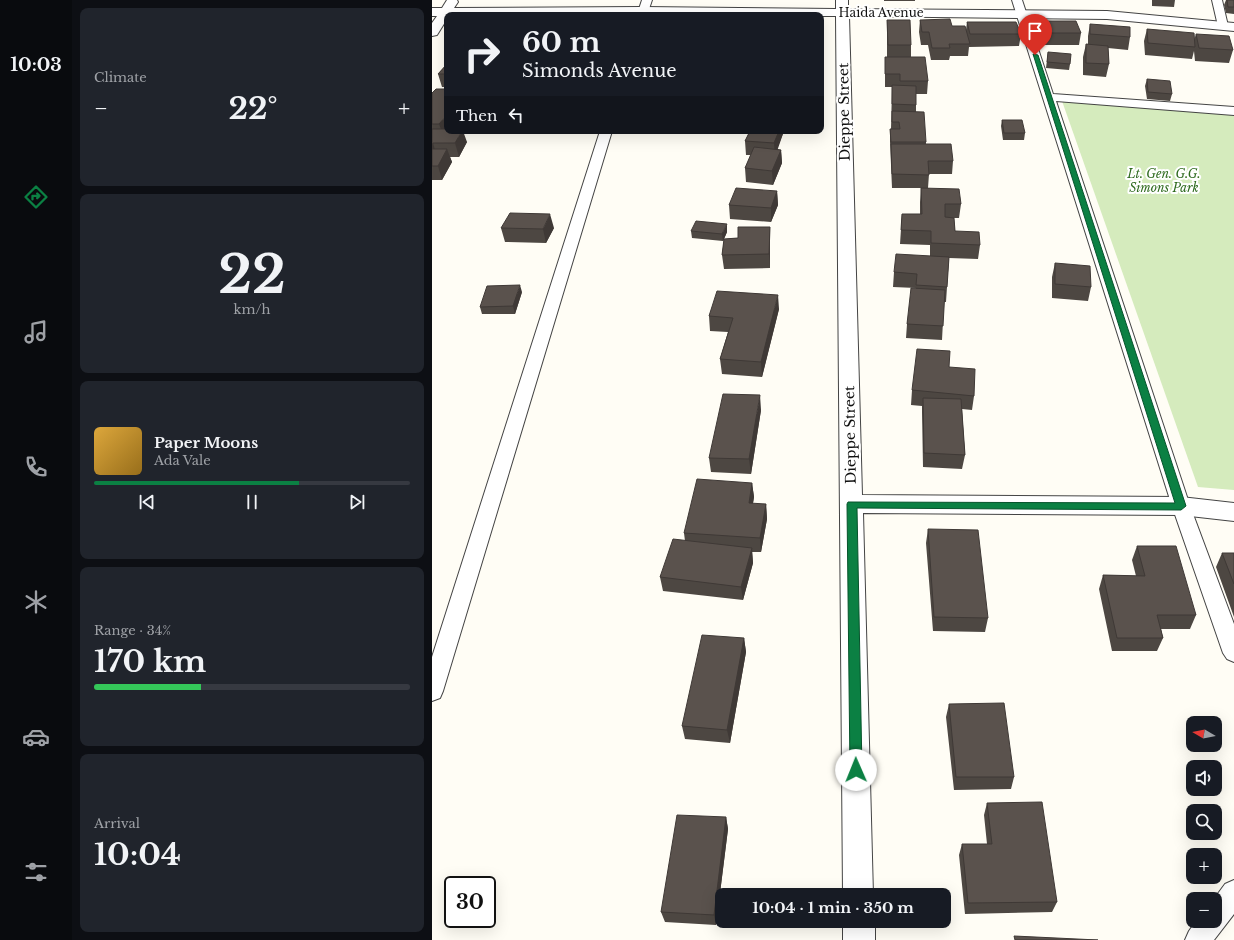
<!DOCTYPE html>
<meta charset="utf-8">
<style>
body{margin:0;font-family:"Libre Baskerville",serif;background:#20242c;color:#f1f3f6;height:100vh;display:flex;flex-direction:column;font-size:15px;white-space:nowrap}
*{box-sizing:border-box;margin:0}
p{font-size:13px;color:#9ea1a6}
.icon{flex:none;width:22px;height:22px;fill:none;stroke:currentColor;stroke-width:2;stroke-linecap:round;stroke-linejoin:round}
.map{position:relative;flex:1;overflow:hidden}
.details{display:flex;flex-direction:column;gap:8px;padding:8px;background:#0d0f14;width:360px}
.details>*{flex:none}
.top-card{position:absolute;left:12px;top:12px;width:380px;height:122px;border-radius:8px;box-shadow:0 4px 16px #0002;background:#171b24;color:#f1f3f6;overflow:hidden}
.needle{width:26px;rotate:280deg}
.tools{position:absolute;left:754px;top:716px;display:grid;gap:8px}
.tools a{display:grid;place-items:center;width:36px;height:36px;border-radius:8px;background:#171b24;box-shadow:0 4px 16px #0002;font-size:20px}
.speed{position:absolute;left:12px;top:876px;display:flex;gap:8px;font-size:20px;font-weight:700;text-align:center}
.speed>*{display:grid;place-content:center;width:52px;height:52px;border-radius:50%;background:#171b24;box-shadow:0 4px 16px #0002;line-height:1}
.speed .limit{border:2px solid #111;border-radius:6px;background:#fff;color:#111}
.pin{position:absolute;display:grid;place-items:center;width:34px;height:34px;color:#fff;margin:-41px -17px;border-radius:50% 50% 50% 0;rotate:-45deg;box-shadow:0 0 4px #0007}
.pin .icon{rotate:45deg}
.me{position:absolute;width:44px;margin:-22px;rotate:359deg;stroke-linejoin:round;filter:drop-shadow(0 0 3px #0008)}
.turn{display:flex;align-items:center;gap:14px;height:84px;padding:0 12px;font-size:18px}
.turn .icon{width:52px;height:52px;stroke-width:2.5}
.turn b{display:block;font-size:28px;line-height:34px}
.then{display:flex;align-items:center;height:38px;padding:0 12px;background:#0003;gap:8px;font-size:15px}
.big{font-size:30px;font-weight:800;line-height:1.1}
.details .tile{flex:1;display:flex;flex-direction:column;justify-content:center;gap:6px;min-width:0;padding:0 14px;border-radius:8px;background:#20242c}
.details .dial{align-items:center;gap:0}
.dial b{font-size:52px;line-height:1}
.song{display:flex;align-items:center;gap:12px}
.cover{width:48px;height:48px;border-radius:6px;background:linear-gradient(135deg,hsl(40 70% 55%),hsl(40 70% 35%))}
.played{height:4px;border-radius:2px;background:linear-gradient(90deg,#0b8043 65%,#363941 65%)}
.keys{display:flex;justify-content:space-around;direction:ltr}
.heat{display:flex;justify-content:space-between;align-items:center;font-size:22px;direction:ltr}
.charge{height:6px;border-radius:3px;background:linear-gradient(90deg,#34c759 34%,#363941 0)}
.trip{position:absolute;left:283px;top:888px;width:236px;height:40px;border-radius:8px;background:#171b24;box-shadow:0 4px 16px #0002;font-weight:800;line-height:40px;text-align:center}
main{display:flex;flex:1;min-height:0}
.dock{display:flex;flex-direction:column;width:72px;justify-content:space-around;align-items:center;background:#090b0e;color:#9ea1a6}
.dock .icon{width:28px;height:28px}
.dock .current{color:#0b8043}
.dock b{font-size:18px;color:#f1f3f6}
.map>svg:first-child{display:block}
</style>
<main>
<nav class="dock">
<b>10:03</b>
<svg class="icon current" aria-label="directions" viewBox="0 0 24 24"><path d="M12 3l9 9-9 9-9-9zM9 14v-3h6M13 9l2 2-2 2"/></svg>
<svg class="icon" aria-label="music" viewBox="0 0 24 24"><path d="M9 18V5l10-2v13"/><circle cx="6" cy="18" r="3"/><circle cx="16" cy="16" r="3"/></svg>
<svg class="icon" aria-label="phone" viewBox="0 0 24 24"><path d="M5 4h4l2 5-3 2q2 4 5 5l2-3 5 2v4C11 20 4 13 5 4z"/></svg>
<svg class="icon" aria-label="climate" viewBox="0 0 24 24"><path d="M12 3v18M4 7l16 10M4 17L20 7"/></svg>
<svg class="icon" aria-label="car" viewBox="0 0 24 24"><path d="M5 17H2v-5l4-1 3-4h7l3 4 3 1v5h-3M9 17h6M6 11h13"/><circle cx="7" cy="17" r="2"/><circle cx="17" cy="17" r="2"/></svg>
<svg class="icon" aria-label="filters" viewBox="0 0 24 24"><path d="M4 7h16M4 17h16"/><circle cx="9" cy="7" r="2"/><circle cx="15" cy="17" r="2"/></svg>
</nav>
<section class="details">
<div class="tile"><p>Climate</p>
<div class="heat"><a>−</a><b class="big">22°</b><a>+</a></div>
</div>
<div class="tile dial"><b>22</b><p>km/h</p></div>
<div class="tile">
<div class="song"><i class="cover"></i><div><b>Paper Moons</b><p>Ada Vale</p></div></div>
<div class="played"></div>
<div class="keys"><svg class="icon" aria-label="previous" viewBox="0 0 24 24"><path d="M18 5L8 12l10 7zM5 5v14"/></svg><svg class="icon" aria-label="pause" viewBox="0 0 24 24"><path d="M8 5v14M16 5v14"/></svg><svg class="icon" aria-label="next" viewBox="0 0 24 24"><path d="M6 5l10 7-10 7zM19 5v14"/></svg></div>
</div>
<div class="tile"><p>Range · 34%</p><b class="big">170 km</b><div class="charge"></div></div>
<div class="tile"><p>Arrival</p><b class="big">10:04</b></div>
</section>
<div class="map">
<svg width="802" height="940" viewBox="0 0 802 940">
<rect width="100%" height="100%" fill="#fffdf5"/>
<path fill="#d5ebbd" d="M630 101 802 115V490L766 487Z"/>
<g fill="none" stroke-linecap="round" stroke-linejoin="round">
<defs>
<path id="lane" d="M210 0H220L215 15H205Z
M580 0H590L621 94 802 107V115L624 101 758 506 802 624V662L795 659 791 653 740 506Z
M780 0H790L796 26 795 28 791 29 786 26Z
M168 131H180L11 691 8 698 0 701V657Z
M802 880V914L782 940H753L757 931 764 921H783V899H782L793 884Z"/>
<path id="street" d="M15 0H25L26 2 22 8 211 7 404 9V0H416V9L675 11 802 23V31L675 19 417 16 430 495 749 497 802 503V521L749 515 431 513 441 895H411L404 16H389V15H15V19L5 35 0 36V23L5 16H0V8H10Z
M411 921H443V940H411Z"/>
</defs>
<use href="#lane" stroke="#444" stroke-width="2"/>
<use href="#street" stroke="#444" stroke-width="2"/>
<use href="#lane" fill="#fff" fill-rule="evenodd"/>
<use href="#street" fill="#fff" fill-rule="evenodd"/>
</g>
<path fill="#4d4742" d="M452 0H483V1H452Z
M720 0H743L742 7 720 6Z
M794 0H802V14L794 13 792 5Z
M455 20 479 45V57L496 81 495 94H484V112L494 142V144L521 161 520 174H497L496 188 529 204 527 218H522L523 231 548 245 546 259 517 258 515 287 514 302H512L510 340 474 338 475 324 484 288 461 287 462 272 498 256V245L468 244 470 214H488V202L489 188H460L458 142V129H459L460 87H453V57H455Z
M488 20 520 26 534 30 535 22 589 34 587 46 537 47 536 56H518L517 60H499L496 45H489L487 32Z
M607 21 649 33 647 45H609L605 33Z
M658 24 698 37 696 50 676 48 677 64 674 77 651 75V57L654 44H656V36Z
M715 29 762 40 764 34 801 50 797 63 763 61 762 51 760 59 713 55 712 41Z
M616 52 638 64 637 70 614 68Z
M15 64V87H10L6 74Z
M715 79 740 94 738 101 715 99 713 86Z
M0 93 15 131 35 142 27 157H18L20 162 10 180H0Z
M570 120 593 133 592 140H571L569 126Z
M318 131H352L345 149 349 150 350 163 341 185 314 182 313 168 319 155H314L313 141Z
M345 191 346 205 339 222 298 219 297 205Z
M338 227V268L292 269 290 255 292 240 291 241 260 238 259 231 295 232 292 239 306 238Z
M69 228H122L114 243 73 242Z
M623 263 659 287 656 301 620 298V277Z
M90 292 83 314H50L48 307Z
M347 309 330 377 290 374 288 359 296 332 278 331 277 316Z
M517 367 542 396 540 410 530 409 533 455 530 469 491 467 490 412V406L479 405 480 390Z
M329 410 319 474 279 472 277 458Z
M320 483 322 497 321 504H334L335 519 329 552H320L321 563 311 600 231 591 228 577 253 541 252 533Z
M496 529 556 618 553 632 501 631 494 543Z
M705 546 764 615 758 629H729L731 638 725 651H680L667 589 671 575 704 576 700 560Z
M790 553H802V617L784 567Z
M312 638 314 652 298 743 253 739 250 726Z
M517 704 582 777 579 789 522 790 514 717Z
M555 803 625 902 620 912 533 914 527 855 530 844H555L552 815Z
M294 817 296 829 284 925 233 922 229 912Z"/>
<path fill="#3f3936" d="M15 115V131L12 137 7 124Z
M30 131H31L35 142 27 157 23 143Z
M347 131H352L343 157 342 143Z
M1 143 5 157 0 154V145Z
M15 149 20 162 10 180 6 166Z
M349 150 350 163 341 185 340 171Z
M345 191 346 205 339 222V208Z
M118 214 122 228 114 243 111 229Z
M295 224V232L291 241 290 234Z
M338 227V268L337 254Z
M88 285 90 292 83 314 81 306Z
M346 295 347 309 330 377 329 362Z
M328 395 329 410 319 474 317 459Z
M320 483 322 497 318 518 317 503Z
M334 504 335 519 329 552 328 538Z
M320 548 321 563 311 600 309 587Z
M312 638 314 652 298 743 295 730Z
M294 817 296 829 284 925 282 915Z"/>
<path fill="#5a524d" stroke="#3f3936" d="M795 0H802V7H796Z
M518 19 520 26H533L538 44H517L518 48H500L497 32H490L488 20Z
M455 20H478L479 45H456Z
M607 21H644L649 33H611Z
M535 22H584L589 34H538Z
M658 24 698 27V37L658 34Z
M715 29 762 33 763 47 716 43Z
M764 34 797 36 801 50 767 48Z
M654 44 676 46 677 64 654 63Z
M616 52 639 54 638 64 615 62Z
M453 57H493L496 81H468V74H453Z
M15 64V74H6Z
M715 79 738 81 740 94 716 92Z
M460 85 484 86V105L460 104Z
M4 89H15V115L7 124H0V93Z
M460 111 492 112 494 142H459L458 129H468L467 122H460Z
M570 120H590L593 133H572Z
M0 129H15V131H30L23 143H1L0 145Z
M318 131H347L342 143 313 141Z
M459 144H519L521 161H496L497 175 460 174Z
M322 147 349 150 340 171 313 168Z
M0 149H15L6 166H0Z
M304 188 345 191 339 208 297 205Z
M489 188 527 189 529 204H513V217L522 218 523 231 547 232 548 245 499 243V231L469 230 470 214H490Z
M78 213 118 214 111 229 69 228Z
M264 221 295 224 290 234 259 231Z
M306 227H338L337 254 290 255 292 239 306 238Z
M464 254 517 257 515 287 484 285 485 274 462 272Z
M623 263 658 266 659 287 623 284Z
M88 285 81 306 48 307 55 286Z
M479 288 513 290 511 326 475 324Z
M285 291 346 295 329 362 288 359 301 318 277 316Z
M485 349 518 351 517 367 543 369 542 396 480 390Z
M291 394 328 395 317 459 277 458Z
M491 398 529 399 533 455 492 453Z
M265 479 320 483 317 503 334 504 328 538 252 533Z
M496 529 546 530 556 618 502 617Z
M241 539 320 548 309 587 228 577Z
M705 546H744L764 615H725L731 638H685L671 575 713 576Z
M790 553H802V584Z
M270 635 312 638 295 730 250 726Z
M572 703 582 777H524L517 704Z
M610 802 625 902 536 903 530 844H560L555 803Z
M245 815 294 817 282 915 229 912Z
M582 936 666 940H583Z"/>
<path fill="#0b8043" stroke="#07532c" d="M601 54 606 55 754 506 749 510 425 508 430 770 428 774 424 775 420 774 418 770 415 504 416 502 743 503Z"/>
<g text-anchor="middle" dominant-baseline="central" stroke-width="4" stroke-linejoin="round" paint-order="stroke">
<g font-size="12" fill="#111" stroke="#fff">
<text x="449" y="12">Haida Avenue</text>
</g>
<g font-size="12" font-style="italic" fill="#2f6b1f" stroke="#fff">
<text x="732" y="173">Lt. Gen. G.G.<tspan x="732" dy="14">Simons Park</tspan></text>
</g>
<g font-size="14" fill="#111" stroke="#fff">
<text transform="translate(412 112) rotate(-91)">Dieppe Street</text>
<text transform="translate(418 435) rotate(-91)">Dieppe Street</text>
</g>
</g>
</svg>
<div class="tools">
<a><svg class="needle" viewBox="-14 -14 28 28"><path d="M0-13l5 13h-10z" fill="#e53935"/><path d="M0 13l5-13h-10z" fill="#9ea1a6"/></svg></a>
<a><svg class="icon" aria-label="sound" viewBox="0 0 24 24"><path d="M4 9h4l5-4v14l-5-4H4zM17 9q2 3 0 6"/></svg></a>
<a><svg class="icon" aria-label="search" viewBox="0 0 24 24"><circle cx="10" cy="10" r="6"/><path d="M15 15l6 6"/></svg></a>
<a>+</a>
<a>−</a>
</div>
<div class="speed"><div class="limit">30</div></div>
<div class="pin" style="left:603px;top:55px;background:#d93025"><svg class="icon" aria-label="arrive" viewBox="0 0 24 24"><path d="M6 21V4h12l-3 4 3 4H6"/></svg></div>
<svg class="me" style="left:424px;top:770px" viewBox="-20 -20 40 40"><circle r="19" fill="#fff"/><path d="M0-13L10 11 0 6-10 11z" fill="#0b8043"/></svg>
<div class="trip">10:04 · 1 min · 350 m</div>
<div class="top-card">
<div class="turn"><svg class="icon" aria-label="right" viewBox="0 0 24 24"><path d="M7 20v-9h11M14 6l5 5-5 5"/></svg><div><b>60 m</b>Simonds Avenue</div></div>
<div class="then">Then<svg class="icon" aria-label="left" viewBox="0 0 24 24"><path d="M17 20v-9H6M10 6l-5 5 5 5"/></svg></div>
</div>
</div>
</main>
